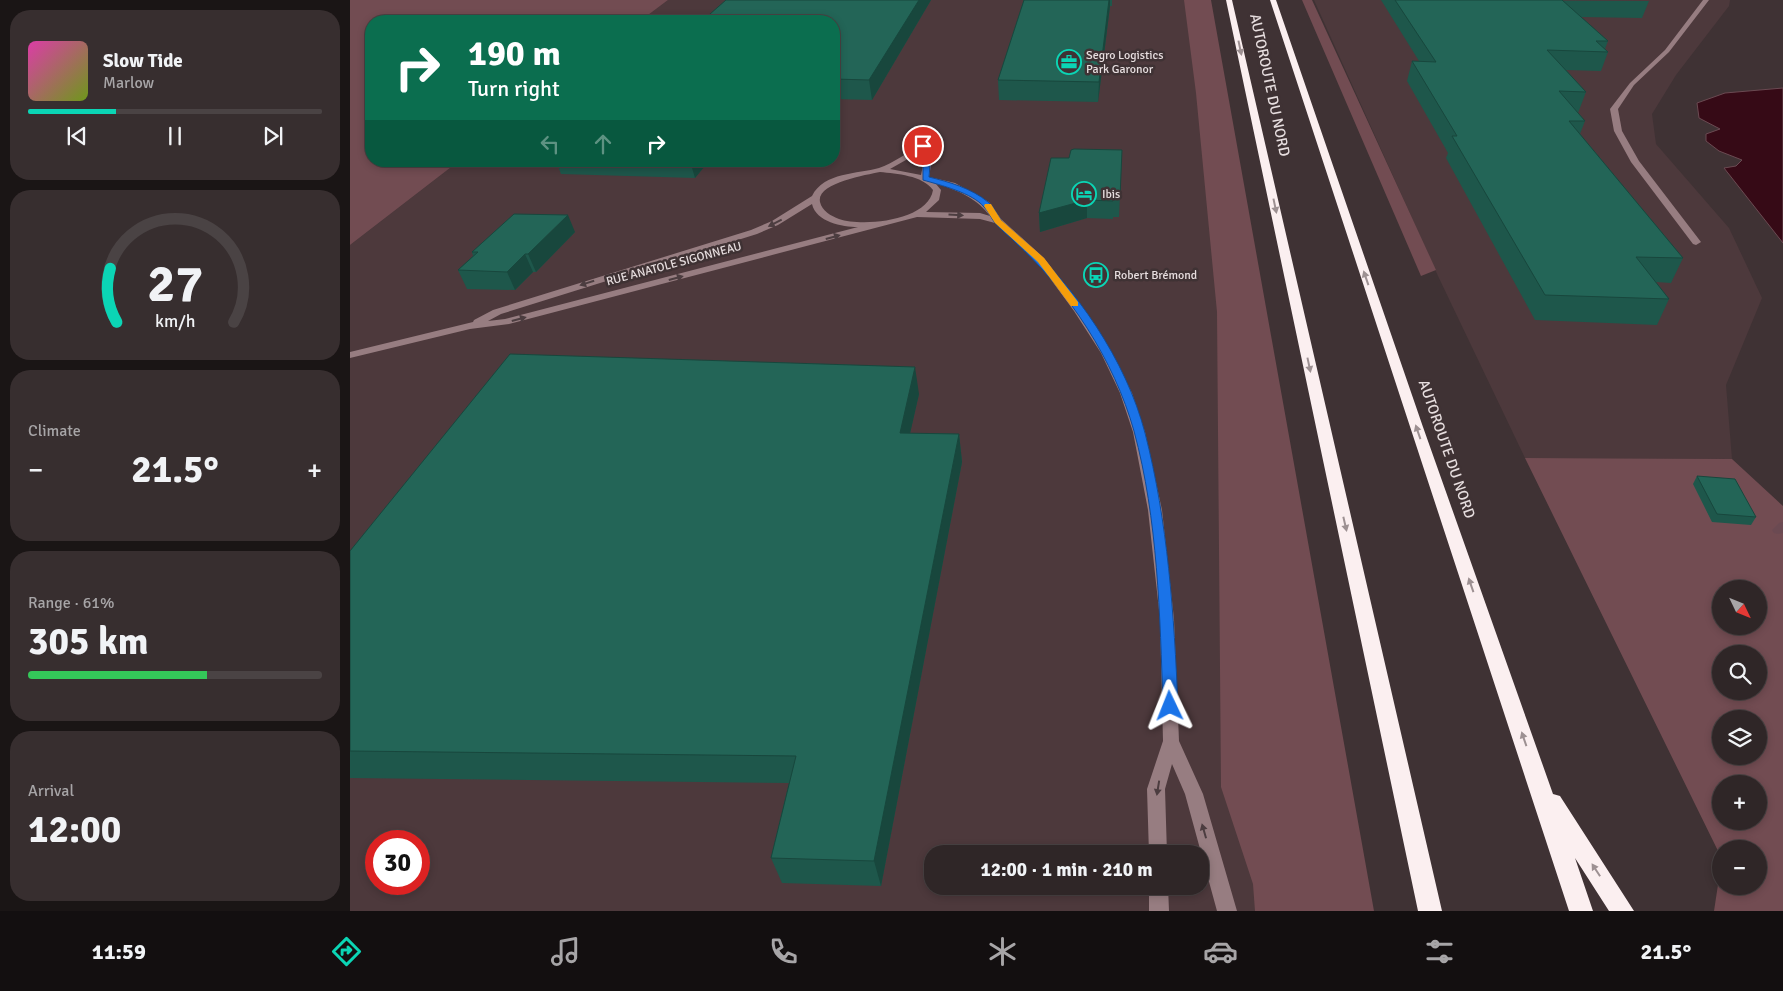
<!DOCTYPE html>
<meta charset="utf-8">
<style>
body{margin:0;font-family:Signika,sans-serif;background:#372e2f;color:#f1f3f6;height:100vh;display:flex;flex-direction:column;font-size:19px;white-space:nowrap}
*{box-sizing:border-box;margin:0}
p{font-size:16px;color:#a7a5a7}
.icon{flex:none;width:28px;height:28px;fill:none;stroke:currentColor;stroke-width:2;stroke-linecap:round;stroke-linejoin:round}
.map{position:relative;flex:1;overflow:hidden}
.side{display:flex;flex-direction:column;gap:10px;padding:10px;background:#1a1515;width:350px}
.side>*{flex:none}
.hud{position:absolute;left:15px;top:15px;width:475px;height:152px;border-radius:20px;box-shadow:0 2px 8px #0003,0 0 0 1px #4a4344;background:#0b6e4f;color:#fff;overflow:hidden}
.needle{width:32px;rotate:133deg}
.controls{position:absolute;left:1362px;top:580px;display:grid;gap:10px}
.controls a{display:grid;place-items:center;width:55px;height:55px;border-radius:50%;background:#2f2627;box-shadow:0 2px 8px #0003,0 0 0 1px #4a4344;font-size:25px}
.speed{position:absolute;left:15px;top:830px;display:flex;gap:10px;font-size:25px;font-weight:700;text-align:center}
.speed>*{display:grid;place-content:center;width:65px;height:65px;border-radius:50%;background:#2f2627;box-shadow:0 2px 8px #0003,0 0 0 1px #4a4344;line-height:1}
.speed .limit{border:8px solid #d22;background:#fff;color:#111}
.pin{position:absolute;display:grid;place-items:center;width:42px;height:42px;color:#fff;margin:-21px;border:2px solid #fff;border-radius:50%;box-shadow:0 1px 5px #0007}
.me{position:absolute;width:55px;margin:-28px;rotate:358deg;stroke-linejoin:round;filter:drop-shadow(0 0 4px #0008)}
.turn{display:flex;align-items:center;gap:18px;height:105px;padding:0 20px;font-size:22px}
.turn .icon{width:65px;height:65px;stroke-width:2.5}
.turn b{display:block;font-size:35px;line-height:42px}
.lanes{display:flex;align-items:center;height:48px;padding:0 20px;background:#0003;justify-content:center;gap:25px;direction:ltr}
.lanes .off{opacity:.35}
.big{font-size:38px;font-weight:800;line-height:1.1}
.side .card{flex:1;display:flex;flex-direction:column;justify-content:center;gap:8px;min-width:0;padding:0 18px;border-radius:20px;background:#372e2f}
.side .dial{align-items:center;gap:0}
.dial svg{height:130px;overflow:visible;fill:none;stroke:#4a4344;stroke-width:7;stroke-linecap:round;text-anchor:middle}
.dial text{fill:#f1f3f6;stroke:none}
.song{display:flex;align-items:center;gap:15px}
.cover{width:60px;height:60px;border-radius:8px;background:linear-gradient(135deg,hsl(320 70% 55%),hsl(80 70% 35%))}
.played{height:5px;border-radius:2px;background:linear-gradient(90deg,#0bd5b5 30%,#4a4344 30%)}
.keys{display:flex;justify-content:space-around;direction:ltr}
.heat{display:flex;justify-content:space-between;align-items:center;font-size:28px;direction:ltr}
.charge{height:8px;border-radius:4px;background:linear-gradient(90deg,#34c759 61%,#4a4344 0)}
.trip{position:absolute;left:574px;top:845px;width:285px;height:50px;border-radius:20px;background:#2f2627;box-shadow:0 2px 8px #0003,0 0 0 1px #4a4344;font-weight:800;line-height:50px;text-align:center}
.menu{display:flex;height:80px;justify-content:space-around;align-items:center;background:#130f10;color:#a7a5a7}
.menu .icon{width:35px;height:35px}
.menu .active{color:#0bd5b5}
.menu b{font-size:22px;color:#f1f3f6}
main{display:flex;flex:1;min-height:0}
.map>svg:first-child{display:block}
</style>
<main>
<section class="side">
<div class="card">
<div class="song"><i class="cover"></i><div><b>Slow Tide</b><p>Marlow</p></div></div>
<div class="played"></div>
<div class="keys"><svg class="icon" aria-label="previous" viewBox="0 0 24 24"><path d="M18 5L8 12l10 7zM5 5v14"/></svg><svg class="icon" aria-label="pause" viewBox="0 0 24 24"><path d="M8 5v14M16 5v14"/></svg><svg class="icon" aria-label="next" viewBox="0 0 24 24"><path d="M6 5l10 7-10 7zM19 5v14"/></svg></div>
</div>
<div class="card dial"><svg viewBox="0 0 100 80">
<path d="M14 69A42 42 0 1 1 86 69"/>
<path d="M14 69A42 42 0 0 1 10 36" stroke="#0bd5b5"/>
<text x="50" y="56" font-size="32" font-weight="700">27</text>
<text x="50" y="72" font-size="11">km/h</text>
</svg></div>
<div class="card"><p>Climate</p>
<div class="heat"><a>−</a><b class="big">21.5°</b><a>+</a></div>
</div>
<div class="card"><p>Range · 61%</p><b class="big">305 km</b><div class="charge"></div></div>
<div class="card"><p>Arrival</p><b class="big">12:00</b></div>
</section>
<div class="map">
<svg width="1433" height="911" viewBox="0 0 1433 911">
<rect width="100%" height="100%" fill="#3f3234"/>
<path fill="#4d393c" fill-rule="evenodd" d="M318 0H855L983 911H0V245L109 161H484V21H290ZM26 841H69V884H26ZM582 854H850V886H582Z
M964 0H1380L1379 6 1326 75 1302 114 1306 144 1379 228 1412 298 1376 385 1382 459 1175 458 1088 276Z"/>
<path fill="#724c52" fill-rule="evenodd" d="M0 0H318L290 21H21V161H109L0 245Z
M834 0H861L1024 911H905L903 884 871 787 867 312 846 93Z
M952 0H962L1086 270 1071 276Z
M1175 458 1382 459 1433 506V911H1364L1371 865V886H1409V849H1371V857ZM1371 589H1409V626H1371ZM1371 654H1409V691H1371ZM1371 719H1409V756H1371ZM1371 784H1409V821H1371Z"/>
<path fill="#360a16" stroke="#6b4a52" d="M1433 88V243L1374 168 1386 166 1392 160 1369 151 1356 141V134L1370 129 1349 118 1347 103 1375 93Z"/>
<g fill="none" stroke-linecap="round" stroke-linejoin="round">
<path fill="#6b4a52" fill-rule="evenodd" d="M1433 522V533L1428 534 1424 533 1422 530 1429 523Z"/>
<path fill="#977d81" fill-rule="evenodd" d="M1353 0H1359L1319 52 1284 85 1268 109 1272 131 1289 161 1351 242 1346 245 1343 244 1281 162 1264 131 1260 109 1280 83 1315 50Z
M570 144 577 146 581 165 579 177 605 183 639 202 651 219 694 258 734 310 761 353 782 393 795 432 812 510 824 619 829 741 853 794 887 911H867L835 794 822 764 815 789 817 854H799L797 789 813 741 810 619 798 510 783 432 770 393 751 353 724 311 688 262 645 223 630 219 567 217 159 324 120 329 0 358V352L123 322 124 320 143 310 401 230 422 221 462 196C474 172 508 174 529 168 543 163 558 153 570 144ZM570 152 573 165 571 175 540 169ZM530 172C547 174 572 175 583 190 578 221 513 227 489 219 481 216 472 211 470 202 466 183 516 175 530 172ZM586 184C606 189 628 199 640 216L630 213 576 212 589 200 591 190ZM462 204C466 222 492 227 508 227L155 319 138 321 151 314 407 234 428 225Z
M799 886H818L819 911H799Z"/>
<path fill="#fbeff0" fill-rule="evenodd" d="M876 0H882L1092 911H1068Z
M920 0H926L1073 427 1203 794 1210 796 1284 911H1259L1225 858 1243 911H1219Z"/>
</g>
<path fill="#1e574b" d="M376 0H581L522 100 484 99V21Z
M674 0H762V6H760L748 102 649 100 648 80Z
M1031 0 1299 1 1292 18 1231 17 1258 41 1255 49 1258 52 1251 71 1216 70 1236 92 1228 113 1235 121 1230 134 1333 258 1321 283 1306 282 1319 299 1307 325 1185 320 1096 158 1098 153 1057 81 1062 61H1069Z
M772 150 769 217H763V219L737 218 690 232 689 213 719 158Z
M206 161H359L345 178 211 174Z
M225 232 186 272H183L165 290 117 289 108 270 123 256 122 252Z
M569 394 560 433 609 434 612 462 531 886 432 883 421 858 439 783 0 778V551Z
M1347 476 1406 517 1401 525 1362 522 1343 484Z"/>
<path fill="#18473d" d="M569 0H581L522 100 519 80Z
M759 0H760V6L748 102 749 82Z
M340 161H359L345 178Z
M737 200V218L690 232 689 213Z
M218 215 225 232 186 272 178 254Z
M175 254 183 272 165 290 157 272Z
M565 367 569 394 554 460 550 433Z
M609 434 612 462 531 886 524 861Z"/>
<path fill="#236557" stroke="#18473d" d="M376 0H569L519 80 484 79V21H352Z
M674 0H759L749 82 648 80Z
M1045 0H1212L1258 41H1246L1258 52 1197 50 1236 92 1209 91 1235 121H1219L1333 258 1286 257 1319 299 1195 295 1102 136H1107L1062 61 1086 62Z
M724 149 772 150 770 198H763V201L737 200 689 213 701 158H719L721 150Z
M164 214 218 215 178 254H175L157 272 108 270 128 252H122Z
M160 354 565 367 550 433 609 434 524 861 421 858 446 756 0 751V551Z
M1347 476 1385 479 1406 517 1367 514Z"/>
<defs><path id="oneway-solid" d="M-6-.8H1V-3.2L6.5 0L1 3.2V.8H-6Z" transform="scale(1.25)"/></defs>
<g fill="#9d9092">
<use href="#oneway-solid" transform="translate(890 48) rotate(78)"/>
<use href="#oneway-solid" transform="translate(925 206) rotate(78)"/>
<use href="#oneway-solid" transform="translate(1016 278) rotate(-109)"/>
<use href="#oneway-solid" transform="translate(959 365) rotate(78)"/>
<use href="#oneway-solid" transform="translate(1068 432) rotate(-109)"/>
<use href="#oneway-solid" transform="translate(995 524) rotate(77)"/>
<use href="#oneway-solid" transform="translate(1121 585) rotate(-109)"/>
<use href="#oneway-solid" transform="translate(1174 739) rotate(-109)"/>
<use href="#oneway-solid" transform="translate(1246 870) rotate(-123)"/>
</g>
<g fill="#4c3d40">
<use href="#oneway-solid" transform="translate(606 215) rotate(3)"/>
<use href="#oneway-solid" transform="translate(425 223) rotate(153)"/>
<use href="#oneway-solid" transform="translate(483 237) rotate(-15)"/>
<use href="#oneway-solid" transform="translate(326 278) rotate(-15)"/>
<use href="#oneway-solid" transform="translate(237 283) rotate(163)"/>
<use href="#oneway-solid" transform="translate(169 319) rotate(-15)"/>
<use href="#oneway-solid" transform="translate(808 788) rotate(99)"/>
<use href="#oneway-solid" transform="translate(854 831) rotate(-106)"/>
</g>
<path fill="#1a73e8" stroke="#114b97" d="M573 144 576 146 580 165 579 177C599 182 621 188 638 202 644 206 646 214 651 220 657 226 664 232 671 238 726 288 776 360 795 433 818 522 824 615 828 706L825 711 820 713 815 711 813 706C810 616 808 519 784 431 764 360 719 291 664 241 658 235 650 229 645 223 641 218 639 212 634 207 623 193 590 185 573 180V165L569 146Z"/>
<path fill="#f59e0b" d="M635 204H641L651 220 694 258 728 302V306H721L688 262 645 223 634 206Z"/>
<defs>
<symbol id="office-ring" viewBox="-11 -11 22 22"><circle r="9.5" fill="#3f3234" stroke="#0bd5b5" stroke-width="1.5"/><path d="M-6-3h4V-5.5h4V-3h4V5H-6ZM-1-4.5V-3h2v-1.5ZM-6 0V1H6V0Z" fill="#0bd5b5"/></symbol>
<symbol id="hotel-ring" viewBox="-11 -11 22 22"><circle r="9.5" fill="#3f3234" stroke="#0bd5b5" stroke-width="1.5"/><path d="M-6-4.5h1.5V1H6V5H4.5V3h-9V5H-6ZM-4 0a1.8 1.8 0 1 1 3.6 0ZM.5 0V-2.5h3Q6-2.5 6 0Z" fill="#0bd5b5"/></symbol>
<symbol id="bus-ring" viewBox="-11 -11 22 22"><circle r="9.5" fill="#3f3234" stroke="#0bd5b5" stroke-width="1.5"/><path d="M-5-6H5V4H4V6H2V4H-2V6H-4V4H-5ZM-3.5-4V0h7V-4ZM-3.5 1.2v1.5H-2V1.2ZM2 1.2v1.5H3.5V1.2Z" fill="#0bd5b5"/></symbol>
</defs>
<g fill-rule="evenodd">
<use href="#office-ring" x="705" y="48" width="28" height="28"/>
<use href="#hotel-ring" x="720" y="180" width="28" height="28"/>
<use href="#bus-ring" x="732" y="261" width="28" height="28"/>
</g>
<g text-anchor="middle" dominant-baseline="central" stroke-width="5" stroke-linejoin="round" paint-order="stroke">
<g font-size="12" fill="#e7dedf" stroke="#3f3234" text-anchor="start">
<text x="736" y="55">Segro Logistics<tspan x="736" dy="14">Park Garonor</tspan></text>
<text x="752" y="194">Ibis</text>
<text x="764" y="275">Robert Brémond</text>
</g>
<g font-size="12" fill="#e7dedf" stroke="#3f3234">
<text transform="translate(324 264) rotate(-15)">RUE ANATOLE SIGONNEAU</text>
</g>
<g font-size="15" fill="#e7dedf" stroke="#3f3234">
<text transform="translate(920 85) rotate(78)">AUTOROUTE DU NORD</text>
<text transform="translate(1097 449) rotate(71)">AUTOROUTE DU NORD</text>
</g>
</g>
</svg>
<div class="controls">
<a><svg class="needle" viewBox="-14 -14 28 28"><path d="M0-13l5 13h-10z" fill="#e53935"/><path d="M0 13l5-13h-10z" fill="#a7a5a7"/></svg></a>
<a><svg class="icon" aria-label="search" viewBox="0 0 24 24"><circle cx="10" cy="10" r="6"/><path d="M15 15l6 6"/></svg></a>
<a><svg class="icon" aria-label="layers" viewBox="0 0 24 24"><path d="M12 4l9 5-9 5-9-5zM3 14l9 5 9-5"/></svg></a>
<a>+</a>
<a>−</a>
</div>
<div class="speed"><div class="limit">30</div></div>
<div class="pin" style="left:573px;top:146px;background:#d93025"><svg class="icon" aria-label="arrive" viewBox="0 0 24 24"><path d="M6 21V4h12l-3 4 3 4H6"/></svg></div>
<svg class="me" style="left:820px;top:706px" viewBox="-20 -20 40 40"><path d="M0-17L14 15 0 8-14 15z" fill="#1a73e8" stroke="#fff" stroke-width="4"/></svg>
<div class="trip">12:00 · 1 min · 210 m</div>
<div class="hud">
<div class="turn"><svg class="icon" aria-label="right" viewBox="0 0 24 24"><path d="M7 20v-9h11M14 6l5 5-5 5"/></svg><div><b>190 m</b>Turn right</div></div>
<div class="lanes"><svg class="icon off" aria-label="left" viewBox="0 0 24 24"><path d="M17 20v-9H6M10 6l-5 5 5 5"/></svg><svg class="icon off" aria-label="ahead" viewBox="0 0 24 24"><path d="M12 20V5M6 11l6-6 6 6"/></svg><svg class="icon" aria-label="right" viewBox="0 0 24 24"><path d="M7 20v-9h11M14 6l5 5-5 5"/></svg></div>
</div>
</div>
</main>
<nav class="menu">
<b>11:59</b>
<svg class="icon active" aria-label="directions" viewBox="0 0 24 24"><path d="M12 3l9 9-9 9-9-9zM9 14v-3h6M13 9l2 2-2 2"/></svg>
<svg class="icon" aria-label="music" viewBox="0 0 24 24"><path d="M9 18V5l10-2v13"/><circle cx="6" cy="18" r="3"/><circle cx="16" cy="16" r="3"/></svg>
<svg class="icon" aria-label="phone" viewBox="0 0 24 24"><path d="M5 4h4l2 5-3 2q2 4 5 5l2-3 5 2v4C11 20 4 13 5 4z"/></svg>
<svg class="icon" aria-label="climate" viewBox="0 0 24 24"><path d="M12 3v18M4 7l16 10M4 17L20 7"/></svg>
<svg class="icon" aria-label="car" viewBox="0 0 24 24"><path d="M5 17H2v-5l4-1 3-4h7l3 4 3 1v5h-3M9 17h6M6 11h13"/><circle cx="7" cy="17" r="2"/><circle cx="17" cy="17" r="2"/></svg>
<svg class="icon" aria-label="filters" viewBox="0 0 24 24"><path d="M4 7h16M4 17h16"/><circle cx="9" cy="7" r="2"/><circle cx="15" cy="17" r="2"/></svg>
<b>21.5°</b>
</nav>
